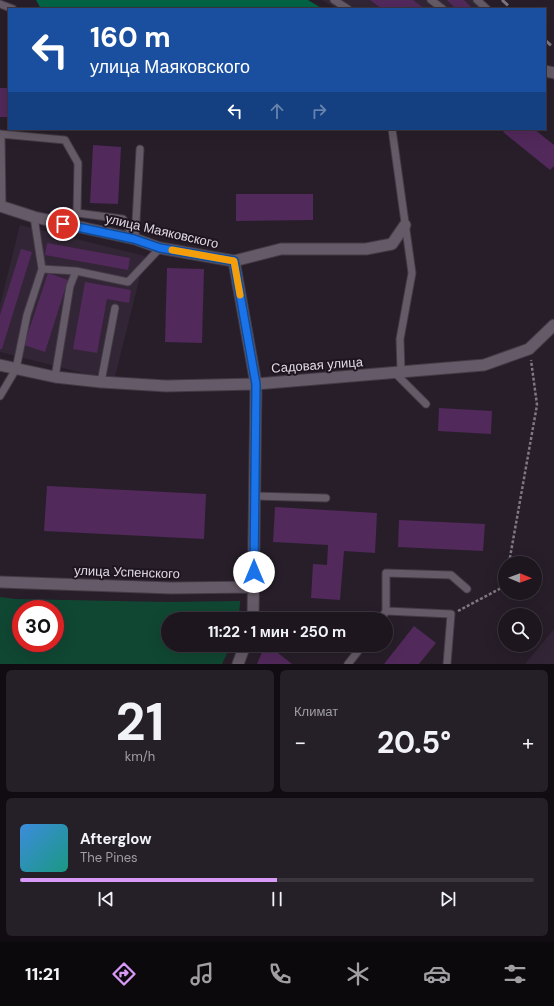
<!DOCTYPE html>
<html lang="ru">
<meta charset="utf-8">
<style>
body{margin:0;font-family:"DM Sans",sans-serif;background:#251f28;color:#f1f3f6;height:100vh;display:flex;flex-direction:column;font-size:15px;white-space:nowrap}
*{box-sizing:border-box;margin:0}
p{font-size:13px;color:#a09fa4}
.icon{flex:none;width:22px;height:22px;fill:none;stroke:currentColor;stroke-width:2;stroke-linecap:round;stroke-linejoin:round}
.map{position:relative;height:664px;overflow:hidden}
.side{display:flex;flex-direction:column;gap:6px;padding:6px;background:#100c11;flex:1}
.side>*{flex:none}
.top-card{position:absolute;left:8px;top:8px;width:538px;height:122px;border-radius:0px;box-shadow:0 4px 16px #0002,0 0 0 1px #3b353d;background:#1a4fa0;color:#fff;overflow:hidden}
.needle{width:26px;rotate:91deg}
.fabs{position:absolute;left:498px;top:556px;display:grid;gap:8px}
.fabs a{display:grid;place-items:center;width:44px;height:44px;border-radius:50%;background:#1d161f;box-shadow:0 4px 16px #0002,0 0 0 1px #3b353d;font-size:20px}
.speed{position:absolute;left:12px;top:600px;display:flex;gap:8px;font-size:20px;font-weight:700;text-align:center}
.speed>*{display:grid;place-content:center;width:52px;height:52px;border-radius:50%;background:#1d161f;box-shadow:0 4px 16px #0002,0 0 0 1px #3b353d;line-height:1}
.speed .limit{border:6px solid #d22;background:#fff;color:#111}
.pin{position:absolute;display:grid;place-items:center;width:34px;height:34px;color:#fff;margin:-17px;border:2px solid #fff;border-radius:50%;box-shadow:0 1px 4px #0007}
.me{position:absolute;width:44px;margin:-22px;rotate:0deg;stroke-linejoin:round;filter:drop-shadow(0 0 3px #0008)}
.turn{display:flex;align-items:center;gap:14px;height:84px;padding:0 16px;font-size:18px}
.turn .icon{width:52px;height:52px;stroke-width:2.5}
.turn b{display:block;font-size:28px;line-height:34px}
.lanes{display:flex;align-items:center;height:38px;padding:0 16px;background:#0003;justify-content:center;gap:20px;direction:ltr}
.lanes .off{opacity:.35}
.big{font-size:30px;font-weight:700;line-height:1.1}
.side .widget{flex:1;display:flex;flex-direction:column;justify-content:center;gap:6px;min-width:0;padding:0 14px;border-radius:6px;background:#251f28}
.side .dial{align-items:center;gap:0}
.dial b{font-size:52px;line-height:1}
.song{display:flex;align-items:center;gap:12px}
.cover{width:48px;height:48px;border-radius:6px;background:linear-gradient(135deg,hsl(210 70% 55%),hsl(170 70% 35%))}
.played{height:4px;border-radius:2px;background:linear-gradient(90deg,#d89af8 50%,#3b353d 50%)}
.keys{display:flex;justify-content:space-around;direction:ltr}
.heat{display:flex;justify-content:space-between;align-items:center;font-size:22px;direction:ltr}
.side .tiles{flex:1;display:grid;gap:6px;grid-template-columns:1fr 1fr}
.widget:last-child{grid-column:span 2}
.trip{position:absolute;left:161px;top:612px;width:232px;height:40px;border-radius:20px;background:#1d161f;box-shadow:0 4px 16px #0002,0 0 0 1px #3b353d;font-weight:700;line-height:40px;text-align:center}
.tab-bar{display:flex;height:64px;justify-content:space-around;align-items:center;background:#0c090c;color:#a09fa4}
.tab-bar .icon{width:28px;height:28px}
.tab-bar .on{color:#d89af8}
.tab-bar b{font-size:18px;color:#f1f3f6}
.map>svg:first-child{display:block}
</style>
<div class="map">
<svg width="554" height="664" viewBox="0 0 554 664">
<rect width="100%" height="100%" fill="#271e29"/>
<path fill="#322535" d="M322 0H479L489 9H337Z
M20 225 145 256 114 381 0 352V305Z
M554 629V664H525Z"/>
<path fill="#104732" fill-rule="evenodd" d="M0 597 15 599 169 602 240 601 239 619H168V645H231L222 664H0ZM21 609H55V643H21Z"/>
<path fill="#026445" d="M36 0H308L323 9H41Z"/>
<path fill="#52295b" d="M370 0H413L425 9H382Z
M447 0H464L473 9H456Z
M0 88H9V117H0Z
M506 129H534L554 145V166L550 170 503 132Z
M93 145 121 147 118 204 90 203Z
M236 194H313V220L236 221Z
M47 243 130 258 128 270 45 255Z
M21 249 32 252 2 349H0V315Z
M167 268 204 269 202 343 165 342Z
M48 273 68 280 45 352 24 345Z
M85 282 131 290 129 303 107 299 97 353 73 349Z
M439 408 492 411 491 434 438 431Z
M47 486 206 494 204 539 44 531Z
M275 507 377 513 375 553 344 551 340 600 311 598 313 564 327 565 328 545 273 542Z
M399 520 485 524 483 551 398 547Z
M414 626 436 643 419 664H384Z
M265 645H268L292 664H257Z"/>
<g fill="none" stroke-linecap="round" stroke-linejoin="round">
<defs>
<path id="service" d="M334 0 348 9
M431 0 443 9
M477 0 487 9
M0 4 13 9
M392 129 412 273 400 339 401 372
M0 134 65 140 78 163 77 213 123 219 135 239
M1 134 2 207
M34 217 42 269
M135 239 140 149
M395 373 426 404
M55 377 70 286 76 271 128 282 160 248
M101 382 115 308
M0 396 16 369 27 315 42 269 76 271
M254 496 326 498
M381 619 386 611
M348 664 363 645
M447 664 451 614 386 611V573L451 575 467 589"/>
<path id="minor" d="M545 71 554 73
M0 206 34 217 135 239 160 248 234 261 281 249H366L392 244 405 225
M234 261 256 384 253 619
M0 365 55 377 101 382 166 386 256 384 484 365 529 349 554 325
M0 582 171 588 254 587
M238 664 245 645"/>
</defs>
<use href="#service" stroke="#423a44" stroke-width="9"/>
<use href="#minor" stroke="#423a44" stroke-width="13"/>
<path stroke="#7f7881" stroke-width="2.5" stroke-dasharray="3 2" stroke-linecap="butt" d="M509 563 537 405 531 360
M458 611 505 586"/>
<use href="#service" stroke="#655a67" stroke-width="7"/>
<use href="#minor" stroke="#655a67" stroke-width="11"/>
<path stroke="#7e7680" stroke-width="3" stroke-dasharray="8 4" stroke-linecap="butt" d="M502 0 512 9
M545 40 554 48"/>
</g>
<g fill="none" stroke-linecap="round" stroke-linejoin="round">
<defs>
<path id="route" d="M63 224 134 239 160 248 234 261 256 384 254 572"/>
</defs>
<use href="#route" stroke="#114b97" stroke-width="10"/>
<use href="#route" stroke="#1a73e8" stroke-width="7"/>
<path stroke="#f59e0b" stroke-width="7" d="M172 250 234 261 240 295"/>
</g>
<g text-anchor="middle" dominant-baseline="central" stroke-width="4" stroke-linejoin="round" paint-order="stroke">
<g font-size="13" fill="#e0dae2" stroke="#1e1520">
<text transform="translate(162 231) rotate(13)">улица Маяковского</text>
<text transform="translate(317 365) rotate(-4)">Садовая улица</text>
<text transform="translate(127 572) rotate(2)">улица Успенского</text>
</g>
</g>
</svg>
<div class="fabs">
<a><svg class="needle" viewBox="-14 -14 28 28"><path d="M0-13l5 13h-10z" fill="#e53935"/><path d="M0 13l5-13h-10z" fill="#a09fa4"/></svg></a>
<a><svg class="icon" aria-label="search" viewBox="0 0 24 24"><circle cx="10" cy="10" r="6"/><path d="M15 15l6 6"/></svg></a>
</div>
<div class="speed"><div class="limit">30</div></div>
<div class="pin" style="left:63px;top:224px;background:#d93025"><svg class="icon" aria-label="arrive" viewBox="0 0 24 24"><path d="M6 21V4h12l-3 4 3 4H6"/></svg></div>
<svg class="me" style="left:254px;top:572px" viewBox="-20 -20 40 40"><circle r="19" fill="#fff"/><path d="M0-13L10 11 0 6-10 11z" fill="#1a73e8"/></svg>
<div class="trip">11:22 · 1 мин · 250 m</div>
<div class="top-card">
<div class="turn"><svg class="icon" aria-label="left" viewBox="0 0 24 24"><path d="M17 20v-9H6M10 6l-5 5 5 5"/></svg><div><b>160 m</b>улица Маяковского</div></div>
<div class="lanes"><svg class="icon" aria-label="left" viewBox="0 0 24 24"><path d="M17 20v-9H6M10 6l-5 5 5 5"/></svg><svg class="icon off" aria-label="ahead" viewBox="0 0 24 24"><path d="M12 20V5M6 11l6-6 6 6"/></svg><svg class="icon off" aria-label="right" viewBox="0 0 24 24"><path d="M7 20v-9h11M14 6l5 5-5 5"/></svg></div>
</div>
</div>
<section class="side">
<div class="tiles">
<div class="widget dial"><b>21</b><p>km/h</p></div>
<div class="widget"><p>Климат</p>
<div class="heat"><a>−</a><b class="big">20.5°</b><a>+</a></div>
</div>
<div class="widget">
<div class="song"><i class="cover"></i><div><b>Afterglow</b><p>The Pines</p></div></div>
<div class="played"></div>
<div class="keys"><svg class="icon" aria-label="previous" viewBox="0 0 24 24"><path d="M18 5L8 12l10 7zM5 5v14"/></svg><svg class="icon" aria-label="pause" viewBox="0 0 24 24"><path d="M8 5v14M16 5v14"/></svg><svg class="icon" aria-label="next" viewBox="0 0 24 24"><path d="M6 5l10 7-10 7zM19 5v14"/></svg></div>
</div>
</div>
</section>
<nav class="tab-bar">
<b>11:21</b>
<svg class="icon on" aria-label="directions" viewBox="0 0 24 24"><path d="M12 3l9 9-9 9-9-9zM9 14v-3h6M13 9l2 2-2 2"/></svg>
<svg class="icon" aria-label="music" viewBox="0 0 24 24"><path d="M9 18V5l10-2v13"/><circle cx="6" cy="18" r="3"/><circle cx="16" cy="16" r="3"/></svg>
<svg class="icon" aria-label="phone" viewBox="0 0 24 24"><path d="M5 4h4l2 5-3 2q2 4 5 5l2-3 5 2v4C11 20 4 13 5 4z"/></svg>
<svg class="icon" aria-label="climate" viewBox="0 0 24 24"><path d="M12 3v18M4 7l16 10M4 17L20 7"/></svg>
<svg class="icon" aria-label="car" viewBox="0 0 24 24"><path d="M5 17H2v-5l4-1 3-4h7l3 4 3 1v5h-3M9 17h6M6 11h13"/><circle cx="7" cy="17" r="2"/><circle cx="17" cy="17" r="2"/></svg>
<svg class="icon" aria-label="filters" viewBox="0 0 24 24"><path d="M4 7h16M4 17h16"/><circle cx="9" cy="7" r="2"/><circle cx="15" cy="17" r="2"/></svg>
</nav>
